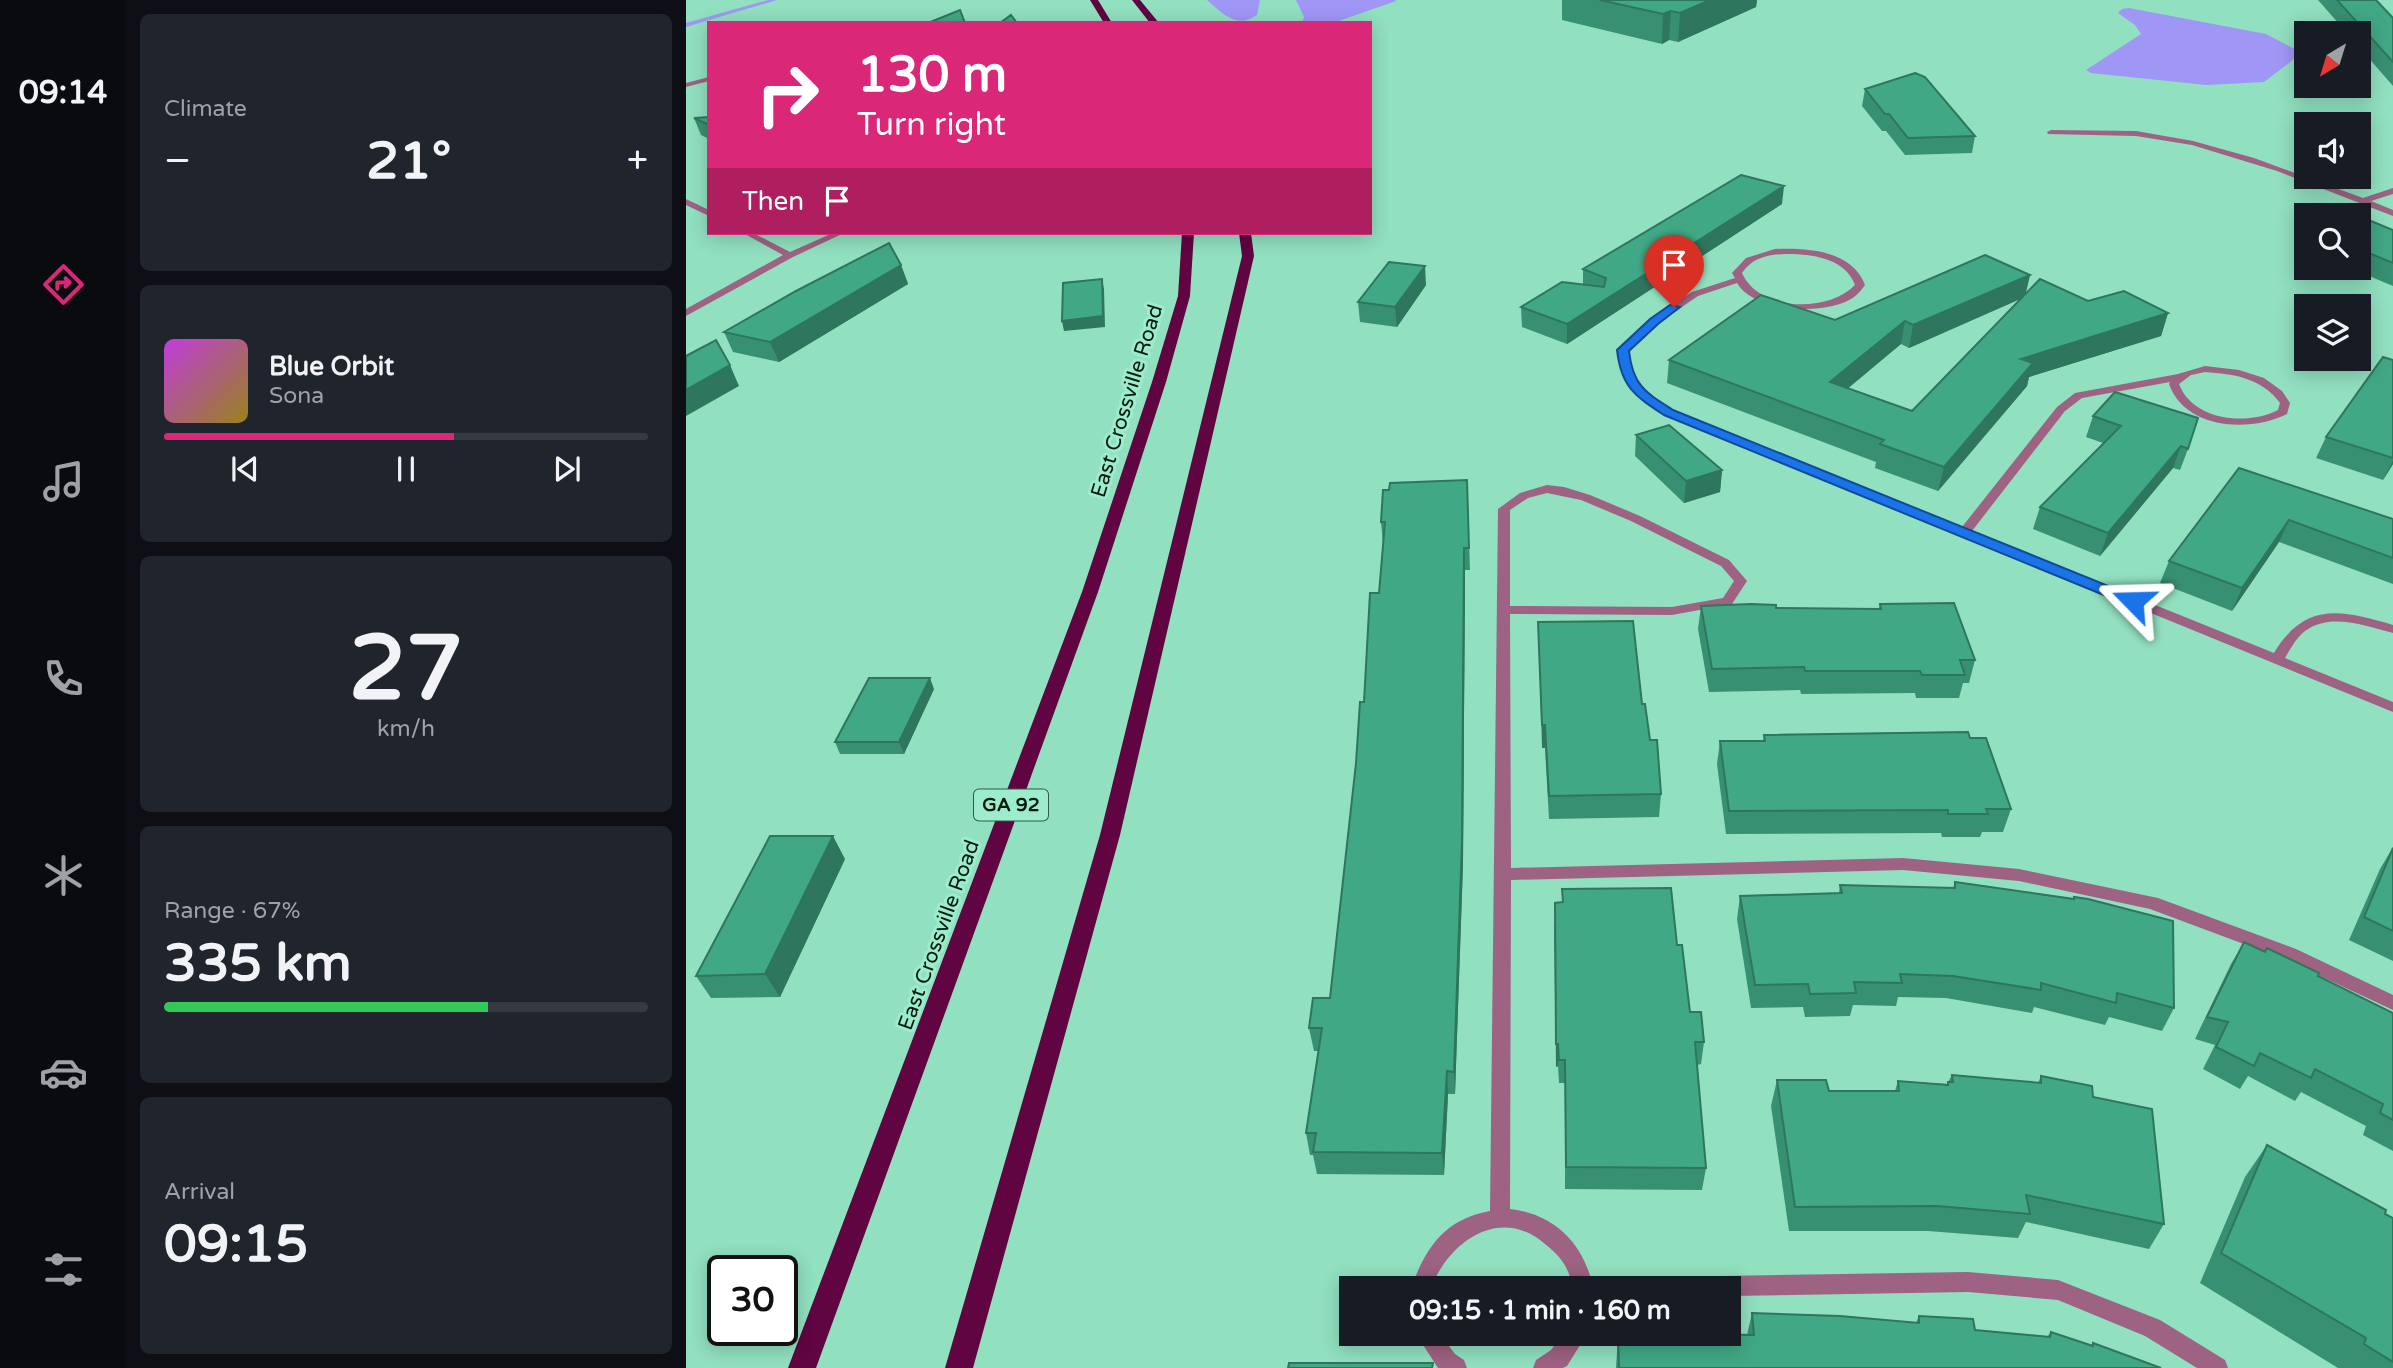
<!DOCTYPE html>
<meta charset="utf-8">
<style>
body{margin:0;font-family:"Varela Round",sans-serif;background:#20242c;color:#f1f3f6;height:100vh;display:flex;flex-direction:column;font-size:26px;white-space:nowrap}
*{box-sizing:border-box;margin:0}
p{font-size:23px;color:#9ea1a6}
.icon{flex:none;width:38px;height:38px;fill:none;stroke:currentColor;stroke-width:2;stroke-linecap:round;stroke-linejoin:round}
.map{position:relative;flex:1;overflow:hidden}
.sheet{display:flex;flex-direction:column;gap:14px;padding:14px;background:#0d0f14;width:560px}
.sheet>*{flex:none}
.guide{position:absolute;left:21px;top:21px;width:665px;height:214px;border-radius:0px;box-shadow:0 4px 18px #0003;background:#db2777;color:#fff;overflow:hidden}
.needle{width:46px;rotate:218deg}
.buttons{position:absolute;left:1608px;top:21px;display:grid;gap:14px}
.buttons a{display:grid;place-items:center;width:77px;height:77px;border-radius:0px;background:#171b24;box-shadow:0 4px 18px #0003;font-size:35px}
.speed{position:absolute;left:21px;top:1255px;display:flex;gap:14px;font-size:35px;font-weight:700;text-align:center}
.speed>*{display:grid;place-content:center;width:91px;height:91px;border-radius:50%;background:#171b24;box-shadow:0 4px 18px #0003;line-height:1}
.speed .limit{border:4px solid #111;border-radius:10px;background:#fff;color:#111}
.pin{position:absolute;display:grid;place-items:center;width:60px;height:60px;color:#fff;margin:-72px -30px;border-radius:50% 50% 50% 0;rotate:-45deg;box-shadow:0 0 7px #0007}
.pin .icon{rotate:45deg}
.me{position:absolute;width:77px;margin:-38px;rotate:292deg;stroke-linejoin:round;filter:drop-shadow(0 0 5px #0008)}
.turn{display:flex;align-items:center;gap:24px;height:147px;padding:0 35px;font-size:32px}
.turn .icon{width:91px;height:91px;stroke-width:2.5}
.turn b{display:block;font-size:49px;line-height:60px}
.then{display:flex;align-items:center;height:66px;padding:0 35px;background:#0003;gap:14px;font-size:26px}
.big{font-size:52px;font-weight:700;line-height:1.1}
.sheet .tile{flex:1;display:flex;flex-direction:column;justify-content:center;gap:10px;min-width:0;padding:0 24px;border-radius:10px;background:#20242c}
.sheet .dial{align-items:center;gap:0}
.dial b{font-size:91px;line-height:1}
.song{display:flex;align-items:center;gap:21px}
.cover{width:84px;height:84px;border-radius:10px;background:linear-gradient(135deg,hsl(290 70% 55%),hsl(50 70% 35%))}
.played{height:7px;border-radius:4px;background:linear-gradient(90deg,#db2777 60%,#363941 60%)}
.keys{display:flex;justify-content:space-around;direction:ltr}
.heat{display:flex;justify-content:space-between;align-items:center;font-size:38px;direction:ltr}
.charge{height:10px;border-radius:5px;background:linear-gradient(90deg,#34c759 67%,#363941 0)}
.trip{position:absolute;left:653px;top:1276px;width:402px;height:70px;border-radius:0px;background:#171b24;box-shadow:0 4px 18px #0003;font-weight:700;line-height:70px;text-align:center}
main{display:flex;flex:1;min-height:0}
.menu{display:flex;flex-direction:column;width:126px;justify-content:space-around;align-items:center;background:#090b0e;color:#9ea1a6}
.menu .icon{width:49px;height:49px}
.menu .on{color:#db2777}
.menu b{font-size:32px;color:#f1f3f6}
.map>svg:first-child{display:block}
</style>
<main>
<nav class="menu">
<b>09:14</b>
<svg class="icon on" aria-label="directions" viewBox="0 0 24 24"><path d="M12 3l9 9-9 9-9-9zM9 14v-3h6M13 9l2 2-2 2"/></svg>
<svg class="icon" aria-label="music" viewBox="0 0 24 24"><path d="M9 18V5l10-2v13"/><circle cx="6" cy="18" r="3"/><circle cx="16" cy="16" r="3"/></svg>
<svg class="icon" aria-label="phone" viewBox="0 0 24 24"><path d="M5 4h4l2 5-3 2q2 4 5 5l2-3 5 2v4C11 20 4 13 5 4z"/></svg>
<svg class="icon" aria-label="climate" viewBox="0 0 24 24"><path d="M12 3v18M4 7l16 10M4 17L20 7"/></svg>
<svg class="icon" aria-label="car" viewBox="0 0 24 24"><path d="M5 17H2v-5l4-1 3-4h7l3 4 3 1v5h-3M9 17h6M6 11h13"/><circle cx="7" cy="17" r="2"/><circle cx="17" cy="17" r="2"/></svg>
<svg class="icon" aria-label="filters" viewBox="0 0 24 24"><path d="M4 7h16M4 17h16"/><circle cx="9" cy="7" r="2"/><circle cx="15" cy="17" r="2"/></svg>
</nav>
<section class="sheet">
<div class="tile"><p>Climate</p>
<div class="heat"><a>−</a><b class="big">21°</b><a>+</a></div>
</div>
<div class="tile">
<div class="song"><i class="cover"></i><div><b>Blue Orbit</b><p>Sona</p></div></div>
<div class="played"></div>
<div class="keys"><svg class="icon" aria-label="previous" viewBox="0 0 24 24"><path d="M18 5L8 12l10 7zM5 5v14"/></svg><svg class="icon" aria-label="pause" viewBox="0 0 24 24"><path d="M8 5v14M16 5v14"/></svg><svg class="icon" aria-label="next" viewBox="0 0 24 24"><path d="M6 5l10 7-10 7zM19 5v14"/></svg></div>
</div>
<div class="tile dial"><b>27</b><p>km/h</p></div>
<div class="tile"><p>Range · 67%</p><b class="big">335 km</b><div class="charge"></div></div>
<div class="tile"><p>Arrival</p><b class="big">09:15</b></div>
</section>
<div class="map">
<svg width="1707" height="1368" viewBox="0 0 1707 1368">
<rect width="100%" height="100%" fill="#91e0c0"/>
<path fill="#a096f6" d="M521 0H574L571 15C551 30 535 12 521 0Z
M610 0H709L710 1 647 23H616L618 17Z
M1443 8 1580 34 1616 53 1578 82 1520 85 1405 73 1400 70 1455 34 1449 25 1432 13 1436 9Z"/>
<g fill="none" stroke-linecap="round" stroke-linejoin="round">
<path fill="#a096f6" fill-rule="evenodd" d="M82 0H91L0 27V23Z"/>
<path fill="#9e6282" fill-rule="evenodd" d="M23 77V81L0 87V83Z
M1365 130 1450 131 1507 141 1568 158 1677 198 1707 188V194L1685 201 1707 210V216L1591 171 1506 145 1450 136 1362 134 1361 132Z
M0 199 23 210V216L0 205Z
M57 233H67L104 252 147 233H158L107 257 0 316V309L97 255Z
M1089 249C1121 248 1166 250 1179 285 1176 289 1172 294 1168 297 1142 316 1068 313 1051 283L1012 296 972 323 942 351C948 383 960 392 986 410L1276 527 1371 407 1389 393 1492 374 1519 366 1553 370 1578 378 1596 391 1604 403 1601 414C1563 433 1499 429 1483 384L1484 382 1396 398 1379 411 1286 531 1588 653C1619 601 1656 610 1707 625V633C1681 626 1644 612 1619 631 1610 638 1605 648 1599 658L1707 702V712L978 414C951 396 937 384 932 350L933 348 964 319 1006 292 1049 278 1046 273 1060 258ZM1107 254C1131 255 1160 260 1169 285 1142 313 1073 312 1056 273 1068 255 1087 254 1107 254ZM1519 372C1548 374 1576 378 1594 403L1592 410C1561 426 1507 421 1493 384L1505 375Z
M861 485 878 487 904 495 954 516 1043 560 1061 581 1046 604 986 615 824 614 825 868 1217 858 1333 869 1472 898 1610 949 1707 995V1010L1598 959 1464 909 1333 881 1217 870 825 880 824 1209C869 1214 898 1244 907 1287L910 1281 917 1278 1282 1272 1372 1280 1474 1320 1539 1360 1542 1368H1511L1459 1336 1372 1300 1282 1292 1043 1296V1288H887C882 1266 876 1258 859 1244 814 1205 763 1241 745 1288H725C740 1247 759 1219 804 1211L812 509 834 493ZM861 493 895 500 945 521 1035 566 1048 581 1037 598 986 607 824 606V510L842 498Z
M730 1334H754L769 1354 778 1360 781 1368H752Z
M877 1334H901L881 1366 877 1368H847L850 1360 865 1350Z"/>
<path fill="#610442" fill-rule="evenodd" d="M404 0H412L426 23H418Z
M446 0H454L473 23H464Z
M496 233H508L504 296 480 382 412 592 130 1368H102L396 592 466 382 492 296Z
M553 233H565L568 256 434 835 287 1368H259L414 835 556 256Z"/>
</g>
<path fill="#389072" fill-rule="evenodd" d="M876 0H1071L1070 7 992 42 983 40 976 44 876 20Z
M1632 0H1690L1707 18V86L1673 47V33H1661Z
M1179 89 1289 136 1286 153 1219 155 1200 131H1196L1176 106Z
M23 117V139L15 135 8 118Z
M1096 204 881 344 836 327 835 307 897 285V269Z
M1673 222 1707 230V286L1664 268H1673Z
M215 265 222 284 93 362 47 352 38 332Z
M1344 275 1339 294 1402 301 1482 313 1475 336 1343 377 1341 386 1252 491 1189 468 1190 462 981 383 983 360 1149 320ZM1335 298 1226 411 1161 388 1215 344 1223 348Z
M740 285 711 327 674 322 672 302Z
M1707 360V464L1697 480 1630 458 1640 437Z
M1407 416 1502 449 1494 470 1487 468 1414 556 1347 529 1354 507 1417 443 1400 437Z
M950 435 1036 470 1034 492 998 503 949 456Z
M1553 468 1707 519V584L1593 542 1546 611 1474 583 1483 561Z
M781 480 784 570H779L777 864 769 1094H762L758 1175 631 1174 627 1155H624L620 1133 632 1051H628L623 1028 644 998 678 702 693 593 697 544 695 522 703 490Z
M1194 604 1289 660 1283 683H1277L1273 698H1230L1229 693 1115 694 1114 690 1023 692 1012 629 1015 606 1090 608H1193Z
M852 622 956 704 975 794 973 817 863 819 859 748H856Z
M248 689 218 754H154L149 742Z
M1078 735 1284 738 1325 809 1317 832H1296L1294 837H1256L1255 833 1040 834 1031 764 1034 741H1077Z
M1707 847V961L1663 940 1694 869Z
M159 859 94 997 25 998 10 976Z
M1269 882 1387 899 1388 897 1488 1008 1476 1031 1423 1017 1419 1025 1348 1007 1346 1013 1260 998 1212 997 1210 1006 1167 1005 1164 1016 1119 1017 1117 1007 1065 1008 1051 919 1054 896 1153 893 1154 885 1267 888Z
M876 889 991 945 1004 1012 1018 1042 1015 1064 1011 1065 1020 1168 1016 1190 879 1189V1083H873L872 1066 870 1067 868 926 876 902Z
M1558 942 1707 1013V1151L1677 1135 1680 1126 1615 1092 1609 1101 1562 1076 1554 1089 1517 1069 1529 1045 1509 1039 1545 964Z
M1266 1075 1352 1083 1355 1076 1407 1097 1478 1224 1463 1249 1340 1222 1332 1238 1242 1231H1103L1085 1106 1091 1080 1143 1091H1209L1212 1081 1261 1084Z
M1581 1145 1707 1218V1368H1652L1514 1283 1559 1177Z
M1066 1313 1230 1323 1233 1316 1289 1330 1361 1337 1365 1332 1405 1345 1407 1343 1475 1368H930L932 1334 1061 1335Z"/>
<path fill="#2e765d" d="M1024 0H1071L1070 7 992 42 994 13Z
M985 11 983 40 976 44 977 14Z
M1098 186 1096 204 881 344V324Z
M215 265 222 284 93 362 84 342Z
M739 266 740 285 711 327 709 307Z
M1344 275 1339 297 1223 348 1227 325Z
M416 279 418 289 419 327 378 331 376 321Z
M1482 313 1475 336 1343 377 1341 386 1252 491 1258 467 1335 359Z
M1219 321 1215 344 1141 406 1144 382Z
M44 365 53 386 0 416V390Z
M1495 446 1487 468 1414 556 1422 533Z
M1707 460V464L1697 480Z
M1036 470 1034 492 998 503 1000 481Z
M1603 520 1593 542 1546 611 1556 588Z
M778 548 779 570 777 864 769 1094 768 1072Z
M244 678 248 689 218 754 213 742Z
M856 725H859V748H856Z
M147 836 159 859 94 997 79 974Z
M870 1044H872V1066L870 1067Z
M761 1071 762 1094 758 1175 756 1153Z"/>
<path fill="#41a885" stroke="#2e765d" stroke-width="2" d="M914 0H1024L994 13 985 11 977 14Z
M1651 0H1690L1707 18V62Z
M274 10 279 23H242Z
M325 15 331 23H314Z
M1229 73 1239 77 1289 136 1222 138 1203 114H1199L1179 89Z
M23 117V125L8 118Z
M1055 175 1098 186 881 324 835 307 876 282 918 287 920 278 897 269Z
M1680 219 1707 230V263L1673 249V222Z
M203 243 215 265 84 342 38 332 110 291Z
M1299 255 1344 275 1227 325 1219 321 1144 382 1226 411 1354 279 1402 301 1438 291 1482 313 1335 359 1347 363 1258 467 1194 444 1198 440 983 360 1075 295 1149 320Z
M703 262 739 266 709 307 672 302Z
M416 279 417 316 376 321 377 283Z
M30 340 44 365 0 390V356Z
M1697 357 1707 360V458L1640 437Z
M1429 392 1512 418 1502 449 1495 446 1422 533 1354 507 1435 426 1407 416Z
M983 425 1036 470 1000 481 950 435Z
M1553 468 1707 519V558L1603 520 1556 588 1483 561Z
M781 480 783 548H778L776 840 768 1072 761 1071 756 1153 627 1152 630 1133H620L636 1028H623L627 998H644L670 763 674 702H678L684 593H693L699 522H695L697 490H703L704 483Z
M1268 603 1289 660H1274L1279 675H1236L1234 671H1119L1118 667 1026 669 1015 606 1065 604 1090 605V608L1195 609 1194 604Z
M947 621 956 704H959L964 740H971L975 794 863 796 859 725H856L852 622Z
M183 678H244L213 742H149Z
M1282 732 1284 738H1300L1325 809H1300L1302 814H1262V810L1043 811 1034 741H1079L1078 735Z
M84 836H147L79 974 10 976Z
M1707 848V931L1678 917Z
M1269 882 1388 899V897L1402 899 1487 921 1488 1008 1431 993 1430 1003 1355 983V990L1267 976 1214 974 1216 983 1168 982 1170 993 1124 994 1122 984 1069 985 1054 896 1156 893 1154 885 1269 888Z
M985 888 991 945H996L1004 1012H1015L1018 1042H1009L1020 1168 880 1167 879 1060H873L872 1044H870L869 903 877 902 876 889Z
M1558 942 1579 952 1581 948 1633 973 1632 976 1707 1013V1120L1694 1113 1697 1104 1629 1069 1625 1078 1574 1053 1568 1066 1530 1047 1542 1022 1521 1017Z
M1266 1075 1355 1083V1076L1406 1086 1407 1097 1466 1109 1478 1224 1340 1195 1344 1214 1251 1206 1109 1207 1091 1080H1140L1143 1091H1213L1212 1081 1262 1085V1082H1267Z
M1581 1145 1700 1210 1699 1214 1707 1218V1362L1678 1344 1680 1338 1535 1253Z
M1066 1313 1154 1316 1233 1323V1316L1287 1319 1289 1330 1364 1337 1365 1332 1407 1346V1343L1475 1368H933L932 1334H1017L1068 1335Z
M603 1363H747L746 1368H602Z"/>
<path fill="#1a73e8" stroke="#114b97" stroke-width="2" d="M984 305 994 307 972 324 943 351C947 386 959 392 987 410L1452 598 1454 601 1452 605H1442L978 415C949 396 935 387 931 350L964 319Z"/>
<g text-anchor="middle" dominant-baseline="central" stroke-width="6" stroke-linejoin="round" paint-order="stroke">
<rect fill="#9dedcd" stroke="#2f5a49" stroke-width="2" x="288" y="789.5" width="74" height="31" rx="5"/>
<g font-size="19" font-weight="bold" fill="#001b10">
<text x="325" y="805">GA 92</text>
</g>
<g font-size="21" fill="#001b10" stroke="#9dedcd">
<text transform="translate(441 401) rotate(-73)">East Crossville Road</text>
<text transform="translate(253 935) rotate(-70)">East Crossville Road</text>
</g>
</g>
</svg>
<div class="buttons">
<a><svg class="needle" viewBox="-14 -14 28 28"><path d="M0-13l5 13h-10z" fill="#e53935"/><path d="M0 13l5-13h-10z" fill="#9ea1a6"/></svg></a>
<a><svg class="icon" aria-label="sound" viewBox="0 0 24 24"><path d="M4 9h4l5-4v14l-5-4H4zM17 9q2 3 0 6"/></svg></a>
<a><svg class="icon" aria-label="search" viewBox="0 0 24 24"><circle cx="10" cy="10" r="6"/><path d="M15 15l6 6"/></svg></a>
<a><svg class="icon" aria-label="layers" viewBox="0 0 24 24"><path d="M12 4l9 5-9 5-9-5zM3 14l9 5 9-5"/></svg></a>
</div>
<div class="speed"><div class="limit">30</div></div>
<div class="pin" style="left:988px;top:307px;background:#d93025"><svg class="icon" aria-label="arrive" viewBox="0 0 24 24"><path d="M6 21V4h12l-3 4 3 4H6"/></svg></div>
<svg class="me" style="left:1447px;top:601px" viewBox="-20 -20 40 40"><path d="M0-17L14 15 0 8-14 15z" fill="#1a73e8" stroke="#fff" stroke-width="4"/></svg>
<div class="trip">09:15 · 1 min · 160 m</div>
<div class="guide">
<div class="turn"><svg class="icon" aria-label="right" viewBox="0 0 24 24"><path d="M7 20v-9h11M14 6l5 5-5 5"/></svg><div><b>130 m</b>Turn right</div></div>
<div class="then">Then<svg class="icon" aria-label="arrive" viewBox="0 0 24 24"><path d="M6 21V4h12l-3 4 3 4H6"/></svg></div>
</div>
</div>
</main>
